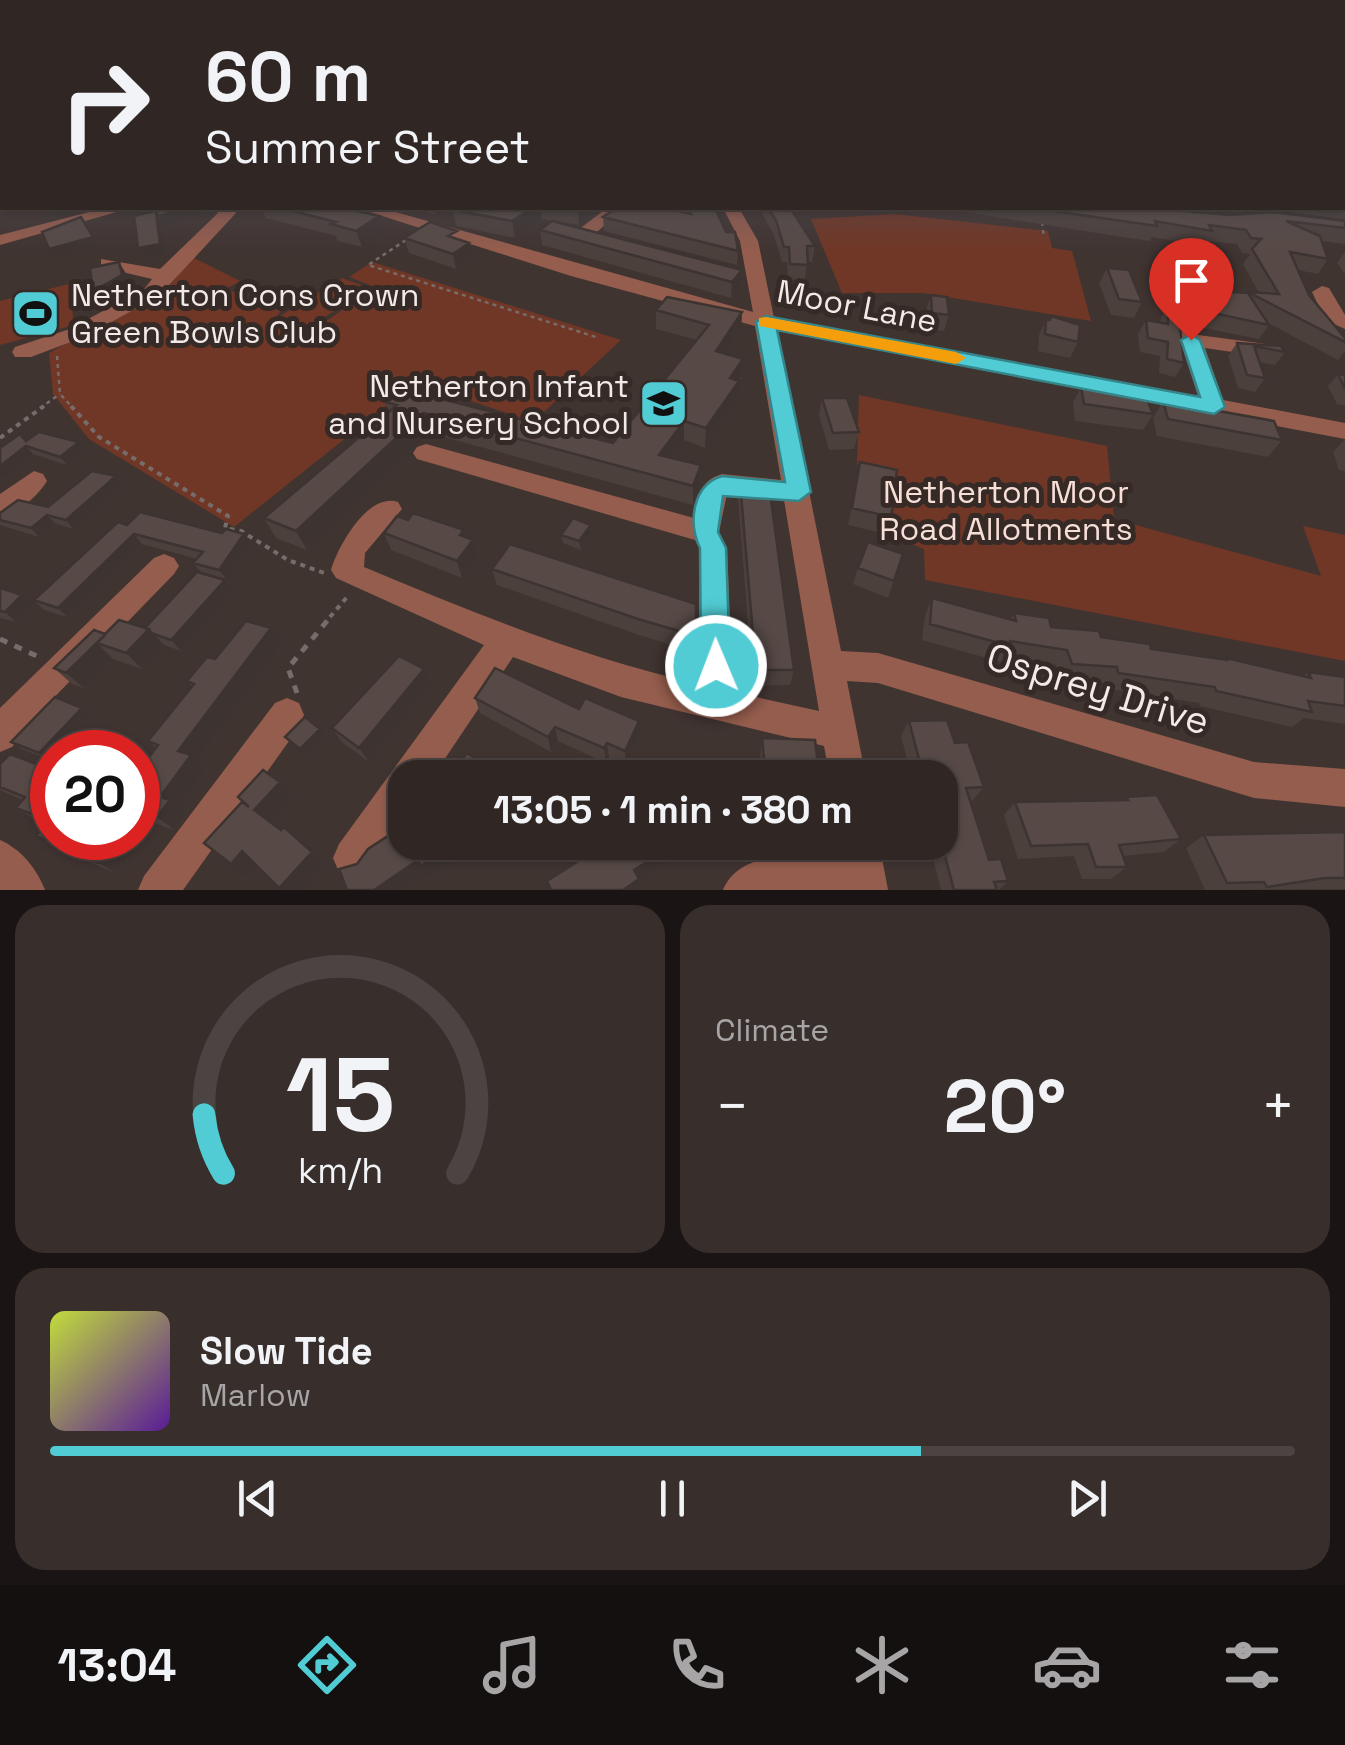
<!DOCTYPE html>
<meta charset="utf-8">
<style>
body{margin:0;font-family:"Space Grotesk",sans-serif;background:#382f2d;color:#f1f3f6;height:100vh;display:flex;flex-direction:column;font-size:38px;white-space:nowrap}
*{box-sizing:border-box;margin:0}
p{font-size:32px;color:#a8a5a7}
.icon{flex:none;width:55px;height:55px;fill:none;stroke:currentColor;stroke-width:2;stroke-linecap:round;stroke-linejoin:round}
.map{position:relative;height:890px;overflow:hidden}
.panel{display:flex;flex-direction:column;gap:15px;padding:15px;background:#1a1514;flex:1}
.panel>*{flex:none}
.banner{position:absolute;left:0px;top:0px;width:1345px;height:210px;box-shadow:0 2px 8px #0004,0 0 0 2px #4b4442;background:#302725;color:#f1f3f6;overflow:hidden}
.speed{position:absolute;left:30px;top:730px;display:flex;gap:20px;font-size:50px;font-weight:700;text-align:center}
.speed>*{display:grid;place-content:center;width:130px;height:130px;border-radius:50%;background:#302725;box-shadow:0 2px 8px #0004,0 0 0 2px #4b4442;line-height:1}
.speed .limit{border:15px solid #d22;background:#fff;color:#111}
.pin{position:absolute;display:grid;place-items:center;width:85px;height:85px;color:#fff;margin:-102px -42px;border-radius:50% 50% 50% 0;rotate:-45deg;box-shadow:0 0 10px #0007}
.pin .icon{rotate:45deg}
.me{position:absolute;width:110px;margin:-55px;rotate:359deg;stroke-linejoin:round;filter:drop-shadow(0 0 8px #0008)}
.turn{display:flex;align-items:center;gap:35px;height:210px;padding:0 40px;font-size:45px}
.turn .icon{width:130px;height:130px;stroke-width:2.5}
.turn b{display:block;font-size:70px;line-height:85px}
.big{font-size:75px;font-weight:800;line-height:1.1}
.panel .card{flex:1;display:flex;flex-direction:column;justify-content:center;gap:15px;min-width:0;padding:0 35px;border-radius:30px;background:#382f2d}
.panel .dial{align-items:center;gap:0}
.dial svg{height:260px;overflow:visible;fill:none;stroke:#4b4442;stroke-width:7;stroke-linecap:round;text-anchor:middle}
.dial text{fill:#f1f3f6;stroke:none}
.song{display:flex;align-items:center;gap:30px}
.cover{width:120px;height:120px;border-radius:15px;background:linear-gradient(135deg,hsl(70 70% 55%),hsl(270 70% 35%))}
.played{height:10px;border-radius:5px;background:linear-gradient(90deg,#51ccd4 70%,#4b4442 70%)}
.keys{display:flex;justify-content:space-around;direction:ltr}
.heat{display:flex;justify-content:space-between;align-items:center;font-size:55px;direction:ltr}
.panel .tiles{flex:1;display:grid;gap:15px;grid-template-columns:1fr 1fr}
.card:last-child{grid-column:span 2}
.trip{position:absolute;left:388px;top:760px;width:570px;height:100px;border-radius:30px;background:#302725;box-shadow:0 2px 8px #0004,0 0 0 2px #4b4442;font-weight:800;line-height:100px;text-align:center}
.tab-bar{display:flex;height:160px;justify-content:space-around;align-items:center;background:#13100f;color:#a8a5a7}
.tab-bar .icon{width:70px;height:70px}
.tab-bar .on{color:#51ccd4}
.tab-bar b{font-size:45px;color:#f1f3f6}
.map>svg:first-child{display:block}
</style>
<div class="map">
<svg width="1345" height="890" viewBox="0 0 1345 890">
<rect width="100%" height="100%" fill="#403431"/>
<path fill="#703726" d="M895 214 1048 231 1052 248 1072 251 1091 321 923 293H842L811 219Z
M192 257 240 281 226 289 281 311 275 318 312 331 375 287 349 277 372 262 621 340 533 422 416 382 234 527 89 439 53 394 49 353 171 284Z
M342 278 370 288 309 327 280 316Z
M69 284 74 325 0 345V301Z
M859 395 1107 446 1114 519 1321 576 1303 526 1345 535V661L925 580 924 549 891 536 897 479 857 464Z"/>
<g fill="none" stroke-linecap="round" stroke-linejoin="round">
<path stroke="#776c69" stroke-width="2.5" stroke-dasharray="4 4" stroke-linecap="butt" d="M1042 222 1044 238
M406 240 368 265 596 337
M57 356 60 394 73 408
M40 408 60 394"/>
<path stroke="#776c69" stroke-width="4" stroke-dasharray="5 5" stroke-linecap="butt" d="M71 406 99 437 228 516 225 528 241 531 288 560 324 573
M0 438 44 406
M330 617 348 596"/>
<path stroke="#776c69" stroke-width="5" stroke-dasharray="8 8" stroke-linecap="butt" d="M0 639 41 658
M297 693 288 668 332 615"/>
<path fill="#955d4d" fill-rule="evenodd" d="M1342 159H1345V169H1342Z
M105 208H131L0 245V235Z
M214 208H232L236 213 159 296 84 337 31 357H15L12 352 15 347 70 329 145 288 152 279 101 267V259L160 269 218 213Z
M357 208H381L753 312 740 241 723 208H739L758 241 774 318 1198 396 1180 340 1169 320 1172 316H1186L1198 335 1274 345 1277 350 1274 355 1266 357 1205 348 1223 400 1345 423V439L777 331 841 651 878 653 1254 762 1345 769V807L1254 798 878 683 847 681 866 778H830L824 746 621 697 513 657 432 778H405V816L367 872 353 878 339 872 333 858 339 844 484 645 336 578 331 570C338 546 368 492 398 502L402 509 365 553 364 567C475 613 582 658 699 684V548L695 540 417 459 413 453 417 447 426 444 694 518C698 497 699 481 722 474L781 480 755 326 571 276ZM727 494 784 500 819 711 733 692 727 548 719 532Z
M607 208 622 210 590 238H578V230Z
M1322 286 1329 288 1345 315V329L1325 320 1312 292Z
M34 471 43 474 47 481C38 496 17 514 0 519V494Z
M164 554 174 558 179 566 174 574 38 714 12 747 0 752V708L154 558Z
M287 698 299 703 304 715 299 727 183 890H138L144 876 275 703Z
M0 840C21 849 37 869 45 890H0Z
M840 842H879L888 890H723C740 848 803 856 841 853Z"/>
</g>
<path fill="#4b403c" d="M1342 190 1345 192V219L1264 209 1222 212 1169 208H1342Z
M261 208H344L384 233 362 247 337 241 336 236 266 218Z
M410 208H448L436 215Z
M456 208H602L579 225 542 219 515 238 456 226 453 210Z
M680 208H715L726 232 738 251 737 265 604 231 603 217 682 212Z
M759 208H790L815 246 812 262H807L805 280 788 279 787 262H782L774 235Z
M939 208H1147L1230 215 1345 221V244L1321 241 1328 259 1318 274 1298 270 1309 295 1345 338V351L1338 360 1268 323 1269 325 1259 339 1204 328 1184 289 1192 275 1232 292 1259 293 1243 264 1250 254 1242 253 1237 244 1206 241 1204 246 1152 237 1150 241 1129 238Z
M540 230 742 270 741 285 731 298 542 245Z
M404 238 459 240 469 243 472 258 456 269 409 253Z
M1345 252V274L1337 263Z
M1107 268 1142 302 1134 318 1111 315 1099 283Z
M931 295 949 315 944 331 927 329 926 311Z
M1168 304 1184 363 1175 377 1159 373 1160 356 1140 352 1138 334 1146 320 1160 323 1161 318Z
M656 310 742 312 741 331 726 354 742 378 739 382 737 400 705 448 684 440 671 458 701 465 700 485 693 505 429 433 307 550 276 538 264 518 389 412 385 402 613 443 697 340 656 329Z
M1051 316 1078 342 1070 358 1038 351 1039 335 1046 319 1049 320Z
M1237 343 1285 352 1275 365 1259 362 1265 378 1255 392 1238 388 1228 356Z
M1338 374 1345 375V406L1337 404 1328 386Z
M1081 387 1153 414 1143 430 1075 421 1073 403Z
M822 398 859 432 854 449 829 450 819 415Z
M1163 401 1282 440 1268 457 1157 436 1153 418Z
M1345 439V471L1339 470 1333 452Z
M26 441 79 442 86 451 67 465 33 454 0 481Z
M860 462 891 517 886 534 848 525Z
M116 476 122 484 73 529 55 523 39 537 0 525V513L48 507Z
M740 482 794 670 790 685 753 686 738 499Z
M127 525 244 534 251 543 226 579 201 572 193 563 197 559 142 544 67 617 44 610 34 600Z
M591 525 592 533 581 550 563 543 561 535Z
M384 533 467 537 478 557 462 578 391 550Z
M903 554 888 598 853 584 858 568Z
M492 569 696 604 695 652 639 635 497 585Z
M225 580 233 591 181 651 164 645 142 669 113 659 84 688 72 684 54 668 105 634 145 628Z
M0 588 22 595 33 605 16 622 0 618Z
M932 598 1010 619 1014 613 1051 627 1101 637 1151 649 1224 660 1226 658 1303 676 1308 672 1345 677V724L1304 718 1292 727 1200 706 1199 703 1105 688 1104 683 1061 679 1056 665 1004 657 1001 662 922 640 925 615Z
M283 644 197 760 206 769 179 807 187 813 174 830 146 820 138 814V793L147 779 138 772 156 748 148 741 192 687 187 681 215 659Z
M431 685 369 762 342 742 332 728Z
M475 698 579 709 640 736 626 765 609 758 606 763 558 741 551 752 480 713Z
M91 715 49 760 22 749 11 742Z
M909 721 955 743 984 787 973 800 970 801 989 860 1008 881 999 890H941L929 842H940V778H912L901 736Z
M762 738 818 765 814 778H726L727 759H760Z
M0 764 52 770V838L150 832 117 874 56 847 36 836 46 824 36 820 16 808 22 800 0 790Z
M1126 797 1181 839 1164 852 1123 856 1127 867 1111 879H1082L1074 856 1018 859 1004 815 1015 802 1123 800Z
M1345 832V889L1205 890 1186 848 1204 835Z"/>
<path fill="#3d3431" d="M52 208H74L77 211 57 216Z
M189 208H198L202 215 164 226 159 216Z
M434 208H448L436 215Z
M533 208H540L542 219 515 238 512 221Z
M579 208H602L579 225 578 209Z
M156 213 161 223 165 254 144 258 138 248Z
M379 216 384 233 362 247 356 231Z
M93 237 97 245 54 257 49 249Z
M469 243 472 258 456 269 453 254Z
M119 262 128 277 131 291 103 307 93 291Z
M742 270 741 285 731 298 732 282Z
M742 312 741 331 715 370 716 351Z
M743 359 737 400 705 448 706 428 730 378Z
M423 413 429 433 307 550 296 531Z
M684 421V440L659 475V455Z
M79 442 86 451 67 465 60 457Z
M26 446 33 454 0 481V466Z
M701 465 700 485 693 505V486Z
M116 476 122 484 73 529 66 520Z
M47 515 55 523 39 537 31 528Z
M591 525 592 533 581 550 579 541Z
M464 530 469 545 473 540 478 557 462 578 457 561 460 535Z
M134 534 142 544 67 617 58 608Z
M244 534 251 543 226 579 219 570Z
M225 580 233 591 181 651 171 640Z
M22 595 33 605 16 622 5 612Z
M271 628 283 644 197 760 206 769 179 807 187 813 174 830 157 817 160 797 178 751Z
M149 629 164 645 142 669 126 653Z
M105 635 97 643 113 659 84 688 66 673Z
M424 669 431 685 369 762 359 748Z
M82 708 91 715 56 752H52V757L49 760 39 753Z
M639 721 640 736 626 765 625 751Z
M555 727 558 741 551 752 548 737Z
M320 729 325 736 306 756 300 749Z
M607 743 609 758 606 763 604 748Z
M280 782 292 796 268 824 254 810Z
M138 823 150 832 117 874 99 863 119 838H138Z
M454 842H456L462 855 429 878 426 873 401 890H374L418 860Z
M678 842H685V851L639 880 640 890H623L634 870Z
M242 851 257 864 246 876 231 864Z
M312 852 325 864 302 890H282L279 888Z"/>
<path fill="#574a46" stroke="#3d3431" stroke-width="2.5" d="M1342 190 1345 192V204H1342Z
M151 208H189L159 216 156 213 160 244 138 248 134 216 154 211Z
M281 208H344L379 216 356 231 331 224 336 222Z
M456 208H533L512 221 453 210Z
M616 208H667L691 214 687 208H715L726 232H735L738 251 603 217Z
M768 208H790L815 246H807L808 265 790 264 789 247H784L776 220Z
M1032 208H1147L1230 215 1273 212 1345 221V228L1286 221 1320 236 1328 259 1290 252 1309 295 1345 338V342L1248 292 1279 294 1252 249 1261 239 1251 238 1246 230 1209 225 1212 231 1155 221 1157 226Z
M81 217 93 237 49 249 42 232Z
M552 221 742 270 732 282 540 230Z
M430 222 457 231 448 236 469 243 453 254 404 238Z
M119 262 122 275 93 291 90 268Z
M1107 268 1129 270 1142 302 1119 299Z
M1192 275H1216L1232 292 1248 293 1269 325 1213 313Z
M931 295 947 297 949 315 932 313Z
M667 297 742 312 716 351 743 359 730 378 739 381 706 428 684 421 659 455 701 465 693 486 423 413 296 531 264 518 397 405 385 402 399 388 613 443 709 325 656 310Z
M1168 304H1174L1179 318 1184 363 1167 359 1168 342 1148 338 1146 320 1168 324Z
M1051 316 1080 325 1078 342 1045 334 1046 319 1050 320Z
M1237 343 1281 346 1285 352 1254 346 1265 378 1247 375Z
M1338 374 1345 375V389Z
M1081 387 1146 397 1153 414 1084 404Z
M822 398H847L859 432 833 433Z
M1163 401 1274 421 1282 440 1168 419Z
M39 432 79 442 60 457 26 446 0 466V448L20 434 26 441Z
M860 462 897 470 891 517 852 508Z
M92 471 116 476 66 520 47 515 31 528 0 520V513L18 500 48 507Z
M740 482 769 485 794 670H756Z
M140 512 222 533 226 529 244 534 219 570 193 563 203 552 134 534 58 608 34 600 118 522 127 525Z
M413 513 464 530 460 535 473 540 457 561 384 533 397 516 408 520Z
M573 518 591 525 579 541 561 535Z
M868 542 903 554 894 581 858 568Z
M510 544 696 604V636L638 619 492 569Z
M197 572 225 580 171 640 154 634 145 628Z
M0 588 22 595 5 612 0 611Z
M932 598 1016 621 1014 613 1049 618 1051 627 1099 631 1101 637 1150 644 1151 649 1227 660 1226 658 1311 678 1308 672 1345 677V706L1308 701 1312 712 1216 691 1215 687 1118 673 1117 667 1072 664 1067 650 1010 641V646L930 624Z
M119 620 149 629 126 653 97 643 105 635 66 673 54 668 94 630 105 634Z
M246 621 271 628 178 751 191 755 160 797 170 800 157 817 138 810V793L150 776 138 772 158 745 148 741 194 684 187 681 207 657 215 659Z
M399 656 424 669 359 748 332 728Z
M495 668 579 709 585 698 639 721 625 751 607 743 604 748 555 727 548 737 475 698Z
M55 697 82 708 39 753 11 742Z
M305 717 320 729 300 749 285 737Z
M947 720 955 743 968 742 984 787 966 788 989 860 1001 859 1008 881 994 882 997 890H954L940 837V778H924L909 721Z
M762 738 815 740 818 765 789 764 790 778H728L727 759H764Z
M467 753 495 771 491 778H448Z
M10 754 52 770V838H119L99 863 36 836 50 821 16 808 25 797 0 787V764Z
M263 770 280 782 254 810 281 830 284 827 312 852 279 888 242 851 231 864 204 843 242 802 249 807 238 797Z
M1157 795 1181 839 1119 845 1127 867H1096L1088 844 1031 846 1015 802 1128 800 1126 797Z
M405 818V842H454L421 866 418 860 374 890H347L339 869 357 864 368 849 403 826 401 821Z
M1345 832V878H1325L1267 887 1264 882 1227 883 1204 835Z
M608 842H678L634 870 639 879 623 890H551L547 881Z"/>
<linearGradient id="sky" x2="0" y2="1"><stop stop-color="#231d1b"/><stop offset="0.5" stop-color="#53505a"/><stop offset="1" stop-color="#53505a" stop-opacity="0"/></linearGradient>
<rect width="1345" height="251" fill="url(#sky)"/>
<path fill="#51ccd4" stroke="#35858a" stroke-width="2.5" d="M766 316 1200 397 1181 340 1191 334 1200 340 1225 407 1214 414 777 330 811 492 799 501 723 496 718 532 726 548 730 666 726 676 716 680 705 676 701 666 700 548C688 523 692 485 722 476L785 482 756 322Z"/>
<path fill="#f59e0b" d="M766 317 956 352 966 358 956 364 759 326V318Z"/>
<defs>
<symbol id="stadium-square" viewBox="-11 -11 22 22"><rect x="-9" y="-9" width="18" height="18" rx="4" fill="#51ccd4" stroke="#362a27"/><path d="M0-5a6.5 5 0 1 0 0 10a6.5 5 0 1 0 0-10ZM-3.5-1.8h7v3.6h-7Z" fill="#111"/></symbol>
<symbol id="school-square" viewBox="-11 -11 22 22"><rect x="-9" y="-9" width="18" height="18" rx="4" fill="#51ccd4" stroke="#362a27"/><path d="M0-5L7-2L0 1L-7-2ZM-4 1L0 2.5L4 1V4Q0 6-4 4Z" fill="#111"/></symbol>
</defs>
<g fill-rule="evenodd">
<use href="#stadium-square" x="8" y="286" width="55" height="55"/>
<use href="#school-square" x="636" y="376" width="55" height="55"/>
</g>
<g text-anchor="middle" dominant-baseline="central" stroke-width="10" stroke-linejoin="round" paint-order="stroke">
<g font-size="32" fill="#f2eae8" stroke="#362a27" text-anchor="start">
<text x="71" y="295">Netherton Cons Crown<tspan x="71" dy="37">Green Bowls Club</tspan></text>
<text x="629" y="386" text-anchor="end">Netherton Infant<tspan x="629" dy="37">and Nursery School</tspan></text>
</g>
<g font-size="32" fill="#f2eae8" stroke="#362a27">
<text transform="translate(857 306) rotate(11)">Moor Lane</text>
</g>
<g font-size="32" fill="#f7dfd7" stroke="#362a27">
<text x="1006" y="492">Netherton Moor<tspan x="1006" dy="37">Road Allotments</tspan></text>
</g>
<g font-size="38" fill="#f2eae8" stroke="#362a27">
<text transform="translate(1098 689) rotate(17)">Osprey Drive</text>
</g>
</g>
</svg>
<div class="speed"><div class="limit">20</div></div>
<div class="pin" style="left:1191px;top:340px;background:#d93025"><svg class="icon" aria-label="arrive" viewBox="0 0 24 24"><path d="M6 21V4h12l-3 4 3 4H6"/></svg></div>
<svg class="me" style="left:716px;top:666px" viewBox="-20 -20 40 40"><circle r="17" fill="#51ccd4" stroke="#fff" stroke-width="3"/><path d="M0-11L8 9 0 5-8 9z" fill="#fff"/></svg>
<div class="trip">13:05 · 1 min · 380 m</div>
<div class="banner">
<div class="turn"><svg class="icon" aria-label="right" viewBox="0 0 24 24"><path d="M7 20v-9h11M14 6l5 5-5 5"/></svg><div><b>60 m</b>Summer Street</div></div>
</div>
</div>
<section class="panel">
<div class="tiles">
<div class="card dial"><svg viewBox="0 0 100 80">
<path d="M14 69A42 42 0 1 1 86 69"/>
<path d="M14 69A42 42 0 0 1 8 51" stroke="#51ccd4"/>
<text x="50" y="56" font-size="32" font-weight="700">15</text>
<text x="50" y="72" font-size="11">km/h</text>
</svg></div>
<div class="card"><p>Climate</p>
<div class="heat"><a>−</a><b class="big">20°</b><a>+</a></div>
</div>
<div class="card">
<div class="song"><i class="cover"></i><div><b>Slow Tide</b><p>Marlow</p></div></div>
<div class="played"></div>
<div class="keys"><svg class="icon" aria-label="previous" viewBox="0 0 24 24"><path d="M18 5L8 12l10 7zM5 5v14"/></svg><svg class="icon" aria-label="pause" viewBox="0 0 24 24"><path d="M8 5v14M16 5v14"/></svg><svg class="icon" aria-label="next" viewBox="0 0 24 24"><path d="M6 5l10 7-10 7zM19 5v14"/></svg></div>
</div>
</div>
</section>
<nav class="tab-bar">
<b>13:04</b>
<svg class="icon on" aria-label="directions" viewBox="0 0 24 24"><path d="M12 3l9 9-9 9-9-9zM9 14v-3h6M13 9l2 2-2 2"/></svg>
<svg class="icon" aria-label="music" viewBox="0 0 24 24"><path d="M9 18V5l10-2v13"/><circle cx="6" cy="18" r="3"/><circle cx="16" cy="16" r="3"/></svg>
<svg class="icon" aria-label="phone" viewBox="0 0 24 24"><path d="M5 4h4l2 5-3 2q2 4 5 5l2-3 5 2v4C11 20 4 13 5 4z"/></svg>
<svg class="icon" aria-label="climate" viewBox="0 0 24 24"><path d="M12 3v18M4 7l16 10M4 17L20 7"/></svg>
<svg class="icon" aria-label="car" viewBox="0 0 24 24"><path d="M5 17H2v-5l4-1 3-4h7l3 4 3 1v5h-3M9 17h6M6 11h13"/><circle cx="7" cy="17" r="2"/><circle cx="17" cy="17" r="2"/></svg>
<svg class="icon" aria-label="filters" viewBox="0 0 24 24"><path d="M4 7h16M4 17h16"/><circle cx="9" cy="7" r="2"/><circle cx="15" cy="17" r="2"/></svg>
</nav>
